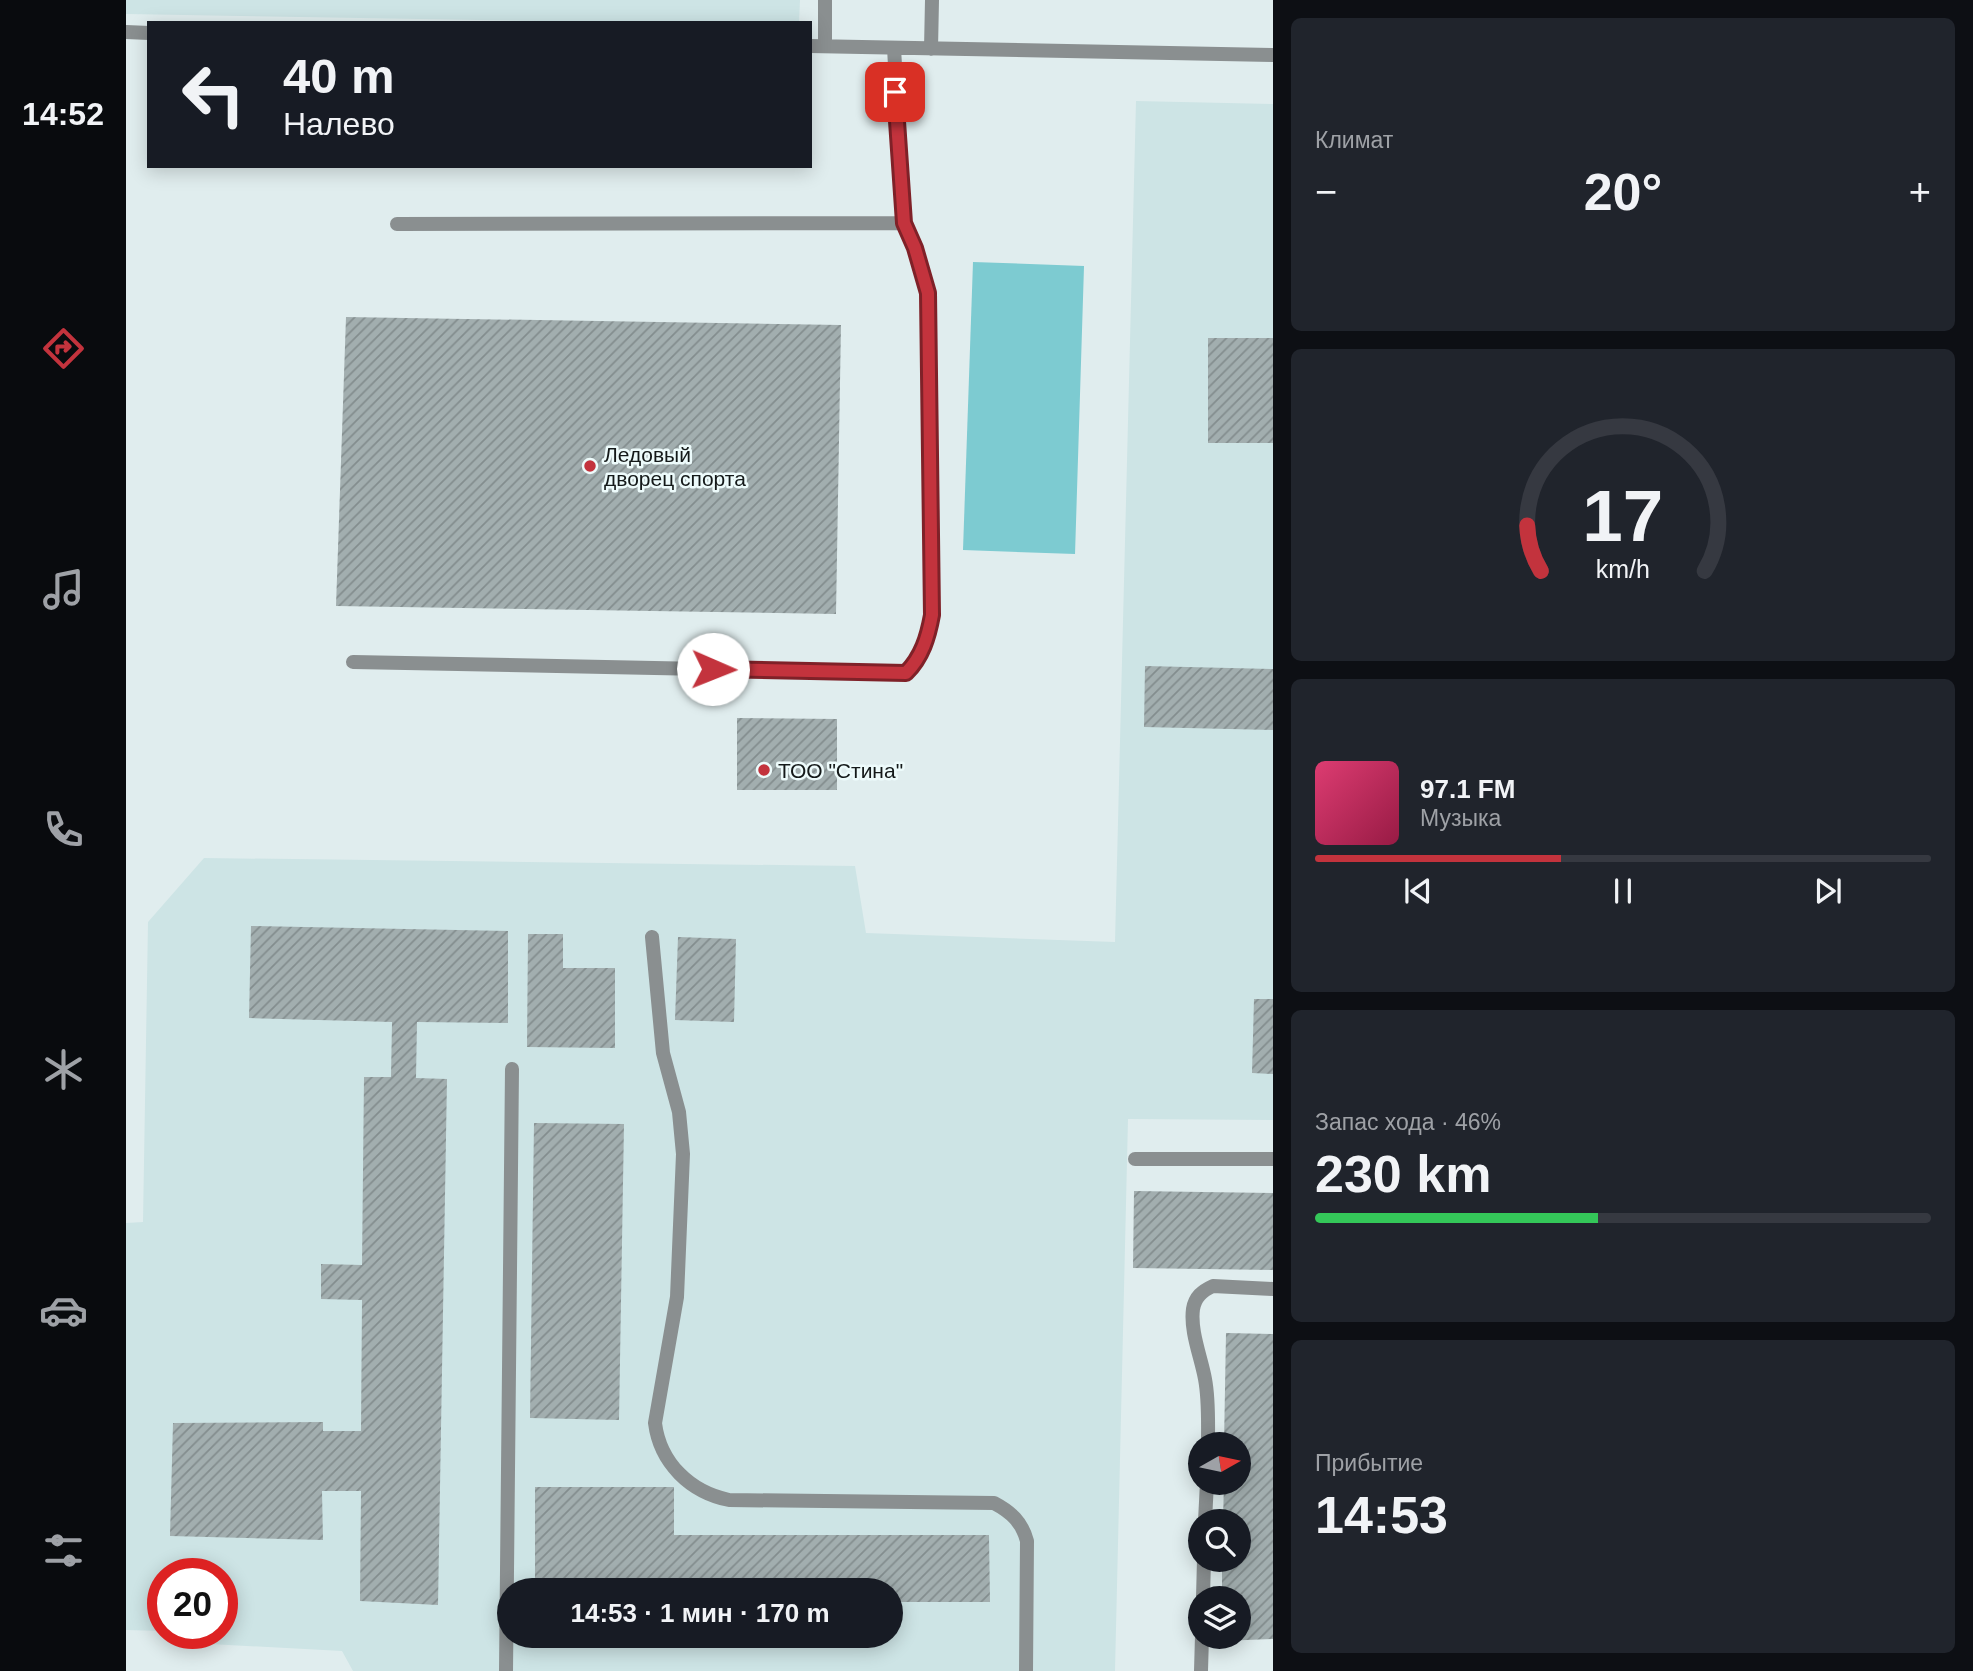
<!DOCTYPE html>
<html lang="ru">
<meta charset="utf-8">
<style>
body{margin:0;font-family:Helvetica,sans-serif;background:#20242c;color:#f1f3f6;height:100vh;display:flex;flex-direction:column;font-size:26px;white-space:nowrap}
*{box-sizing:border-box;margin:0}
p{font-size:23px;color:#9ea1a6}
.icon{flex:none;width:38px;height:38px;fill:none;stroke:currentColor;stroke-width:2;stroke-linecap:round;stroke-linejoin:round}
.map{position:relative;flex:1;overflow:hidden}
.side{display:flex;flex-direction:column;gap:18px;padding:18px;background:#0d0f14;width:700px}
.side>*{flex:none}
.banner{position:absolute;left:21px;top:21px;width:665px;height:147px;border-radius:0px;box-shadow:0 4px 18px #0003;background:#171b24;color:#f1f3f6;overflow:hidden}
.needle{width:46px;rotate:81deg}
.tools{position:absolute;left:1062px;top:1432px;display:grid;gap:14px}
.tools a{display:grid;place-items:center;width:63px;height:63px;border-radius:50%;background:#171b24;box-shadow:0 4px 18px #0003;font-size:35px}
.speed{position:absolute;left:21px;top:1558px;display:flex;gap:14px;font-size:35px;font-weight:700;text-align:center}
.speed>*{display:grid;place-content:center;width:91px;height:91px;border-radius:50%;background:#171b24;box-shadow:0 4px 18px #0003;line-height:1}
.speed .limit{border:10px solid #d22;background:#fff;color:#111}
.pin{position:absolute;display:grid;place-items:center;width:60px;height:60px;color:#fff;margin:-30px;border-radius:14px;box-shadow:0 4px 10px #0006}
.me{position:absolute;width:77px;margin:-38px;rotate:91deg;stroke-linejoin:round;filter:drop-shadow(0 0 5px #0008)}
.turn{display:flex;align-items:center;gap:24px;height:147px;padding:0 21px;font-size:32px}
.turn .icon{width:91px;height:91px;stroke-width:2.5}
.turn b{display:block;font-size:49px;line-height:60px}
.big{font-size:52px;font-weight:700;line-height:1.1}
.side .card{flex:1;display:flex;flex-direction:column;justify-content:center;gap:10px;min-width:0;padding:0 24px;border-radius:10px;background:#20242c}
.side .dial{align-items:center;gap:0}
.dial svg{height:182px;overflow:visible;fill:none;stroke:#363941;stroke-width:7;stroke-linecap:round;text-anchor:middle}
.dial text{fill:#f1f3f6;stroke:none}
.song{display:flex;align-items:center;gap:21px}
.cover{width:84px;height:84px;border-radius:10px;background:linear-gradient(135deg,hsl(340 70% 55%),hsl(340 70% 35%))}
.played{height:7px;border-radius:4px;background:linear-gradient(90deg,#c3333d 40%,#363941 40%)}
.keys{display:flex;justify-content:space-around;direction:ltr}
.heat{display:flex;justify-content:space-between;align-items:center;font-size:38px;direction:ltr}
.charge{height:10px;border-radius:5px;background:linear-gradient(90deg,#34c759 46%,#363941 0)}
.trip{position:absolute;left:371px;top:1578px;width:406px;height:70px;border-radius:35px;background:#171b24;box-shadow:0 4px 18px #0003;font-weight:700;line-height:70px;text-align:center}
main{display:flex;flex:1;min-height:0}
.menu{display:flex;flex-direction:column;width:126px;justify-content:space-around;align-items:center;background:#090b0e;color:#9ea1a6}
.menu .icon{width:49px;height:49px}
.menu .on{color:#c3333d}
.menu b{font-size:32px;color:#f1f3f6}
.map>svg:first-child{display:block}
</style>
<main>
<nav class="menu">
<b>14:52</b>
<svg class="icon on" aria-label="directions" viewBox="0 0 24 24"><path d="M12 3l9 9-9 9-9-9zM9 14v-3h6M13 9l2 2-2 2"/></svg>
<svg class="icon" aria-label="music" viewBox="0 0 24 24"><path d="M9 18V5l10-2v13"/><circle cx="6" cy="18" r="3"/><circle cx="16" cy="16" r="3"/></svg>
<svg class="icon" aria-label="phone" viewBox="0 0 24 24"><path d="M5 4h4l2 5-3 2q2 4 5 5l2-3 5 2v4C11 20 4 13 5 4z"/></svg>
<svg class="icon" aria-label="climate" viewBox="0 0 24 24"><path d="M12 3v18M4 7l16 10M4 17L20 7"/></svg>
<svg class="icon" aria-label="car" viewBox="0 0 24 24"><path d="M5 17H2v-5l4-1 3-4h7l3 4 3 1v5h-3M9 17h6M6 11h13"/><circle cx="7" cy="17" r="2"/><circle cx="17" cy="17" r="2"/></svg>
<svg class="icon" aria-label="filters" viewBox="0 0 24 24"><path d="M4 7h16M4 17h16"/><circle cx="9" cy="7" r="2"/><circle cx="15" cy="17" r="2"/></svg>
</nav>
<div class="map">
<svg width="1147" height="1671" viewBox="0 0 1147 1671">
<defs>
<pattern id="building-hatch" width="6" height="6" patternUnits="userSpaceOnUse" patternTransform="scale(1.75)"><rect width="6" height="6" fill="#a2aeaf"/><path d="M-1 1l2-2M0 6l6-6M5 7l2-2" fill="none" stroke="#838d8e"/></pattern>
</defs>
<rect width="100%" height="100%" fill="#e0edee"/>
<path fill="#cde4e5" fill-rule="evenodd" d="M0 0H674L673 23H539L0 14Z
M1010 101 1147 104V1120L1002 1119 989 1671H227L216 1651 65 1643 49 1633H96V1573H37V1631L0 1630V1223L17 1222 22 922 78 858 729 866 740 933 989 942ZM383 1591H765V1636H383Z"/>
<path fill="#7dcbd1" d="M847 262 958 266 949 554 837 550Z"/>
<path fill="url(#building-hatch)" d="M220 317 715 325 710 614 210 606Z
M1082 338H1147V443H1082Z
M1019 666 1147 669V730L1018 727Z
M611 718 711 719V790H611Z
M125 926 382 931V1023L291 1022 290 1078 321 1079 312 1605 234 1601 235 1491H196L197 1540 44 1536 47 1423 197 1422V1431H235L236 1300 195 1299V1264L236 1265 238 1077H265L266 1022 123 1018Z
M402 934H437V968H489V1048L401 1047Z
M552 937 610 939 608 1022 549 1020Z
M1128 999H1147V1074L1126 1073Z
M408 1123 498 1124 493 1420 404 1418Z
M1008 1191 1147 1193V1270L1007 1268Z
M1100 1333 1147 1334V1639L1095 1641V1636H1113V1598H1096V1559H1113V1521H1097L1098 1482H1113V1444H1098Z
M409 1487H548V1535H863L864 1602H765V1591H409Z"/>
<g fill="none" stroke-linecap="round" stroke-linejoin="round">
<path stroke="#8a8f90" stroke-width="14" d="M0 32 23 33
M684 46 1147 55
M699 46V0
M805 49 806 0
M271 224 778 223
M227 662 781 673C796 657 802 637 805 615L802 293 789 248 778 223 768 48
M526 937 537 1053 553 1112 557 1154 551 1297 529 1423C534 1463 564 1492 603 1500L868 1503C885 1512 896 1522 901 1541L900 1671
M1009 1159H1147
M1082 1444C1082 1422 1083 1400 1079 1379 1075 1357 1064 1331 1067 1309 1069 1297 1076 1291 1087 1286L1147 1289
M1079 1521 1081 1482
M1077 1598 1078 1559
M380 1671 386 1069
M1075 1671 1076 1636"/>
</g>
<g fill="none" stroke-linecap="round" stroke-linejoin="round">
<defs>
<path id="route" d="M587 669 780 673C796 657 802 637 806 615L802 293 789 248 778 223 769 92"/>
</defs>
<use href="#route" stroke="#7f2128" stroke-width="18"/>
<use href="#route" stroke="#c3333d" stroke-width="12"/>
</g>
<g fill="#c3333d" stroke="#edfbfb" stroke-width="2.5">
<circle cx="464" cy="466" r="7"/>
<circle cx="638" cy="770" r="7"/>
</g>
<g text-anchor="middle" dominant-baseline="central" stroke-width="5" stroke-linejoin="round" paint-order="stroke">
<g font-size="21" fill="#141919" stroke="#edfbfb" text-anchor="start">
<text x="478" y="454">Ледовый<tspan x="478" dy="24">дворец спорта</tspan></text>
<text x="652" y="770">ТОО "Стина"</text>
</g>
</g>
</svg>
<div class="tools">
<a><svg class="needle" viewBox="-14 -14 28 28"><path d="M0-13l5 13h-10z" fill="#e53935"/><path d="M0 13l5-13h-10z" fill="#9ea1a6"/></svg></a>
<a><svg class="icon" aria-label="search" viewBox="0 0 24 24"><circle cx="10" cy="10" r="6"/><path d="M15 15l6 6"/></svg></a>
<a><svg class="icon" aria-label="layers" viewBox="0 0 24 24"><path d="M12 4l9 5-9 5-9-5zM3 14l9 5 9-5"/></svg></a>
</div>
<div class="speed"><div class="limit">20</div></div>
<div class="pin" style="left:769px;top:92px;background:#d93025"><svg class="icon" aria-label="arrive" viewBox="0 0 24 24"><path d="M6 21V4h12l-3 4 3 4H6"/></svg></div>
<svg class="me" style="left:587px;top:669px" viewBox="-20 -20 40 40"><circle r="19" fill="#fff"/><path d="M0-13L10 11 0 6-10 11z" fill="#c3333d"/></svg>
<div class="trip">14:53 · 1 мин · 170 m</div>
<div class="banner">
<div class="turn"><svg class="icon" aria-label="left" viewBox="0 0 24 24"><path d="M17 20v-9H6M10 6l-5 5 5 5"/></svg><div><b>40 m</b>Налево</div></div>
</div>
</div>
<section class="side">
<div class="card"><p>Климат</p>
<div class="heat"><a>−</a><b class="big">20°</b><a>+</a></div>
</div>
<div class="card dial"><svg viewBox="0 0 100 80">
<path d="M14 69A42 42 0 1 1 86 69"/>
<path d="M14 69A42 42 0 0 1 8 49" stroke="#c3333d"/>
<text x="50" y="56" font-size="32" font-weight="700">17</text>
<text x="50" y="72" font-size="11">km/h</text>
</svg></div>
<div class="card">
<div class="song"><i class="cover"></i><div><b>97.1 FM</b><p>Музыка</p></div></div>
<div class="played"></div>
<div class="keys"><svg class="icon" aria-label="previous" viewBox="0 0 24 24"><path d="M18 5L8 12l10 7zM5 5v14"/></svg><svg class="icon" aria-label="pause" viewBox="0 0 24 24"><path d="M8 5v14M16 5v14"/></svg><svg class="icon" aria-label="next" viewBox="0 0 24 24"><path d="M6 5l10 7-10 7zM19 5v14"/></svg></div>
</div>
<div class="card"><p>Запас хода · 46%</p><b class="big">230 km</b><div class="charge"></div></div>
<div class="card"><p>Прибытие</p><b class="big">14:53</b></div>
</section>
</main>
